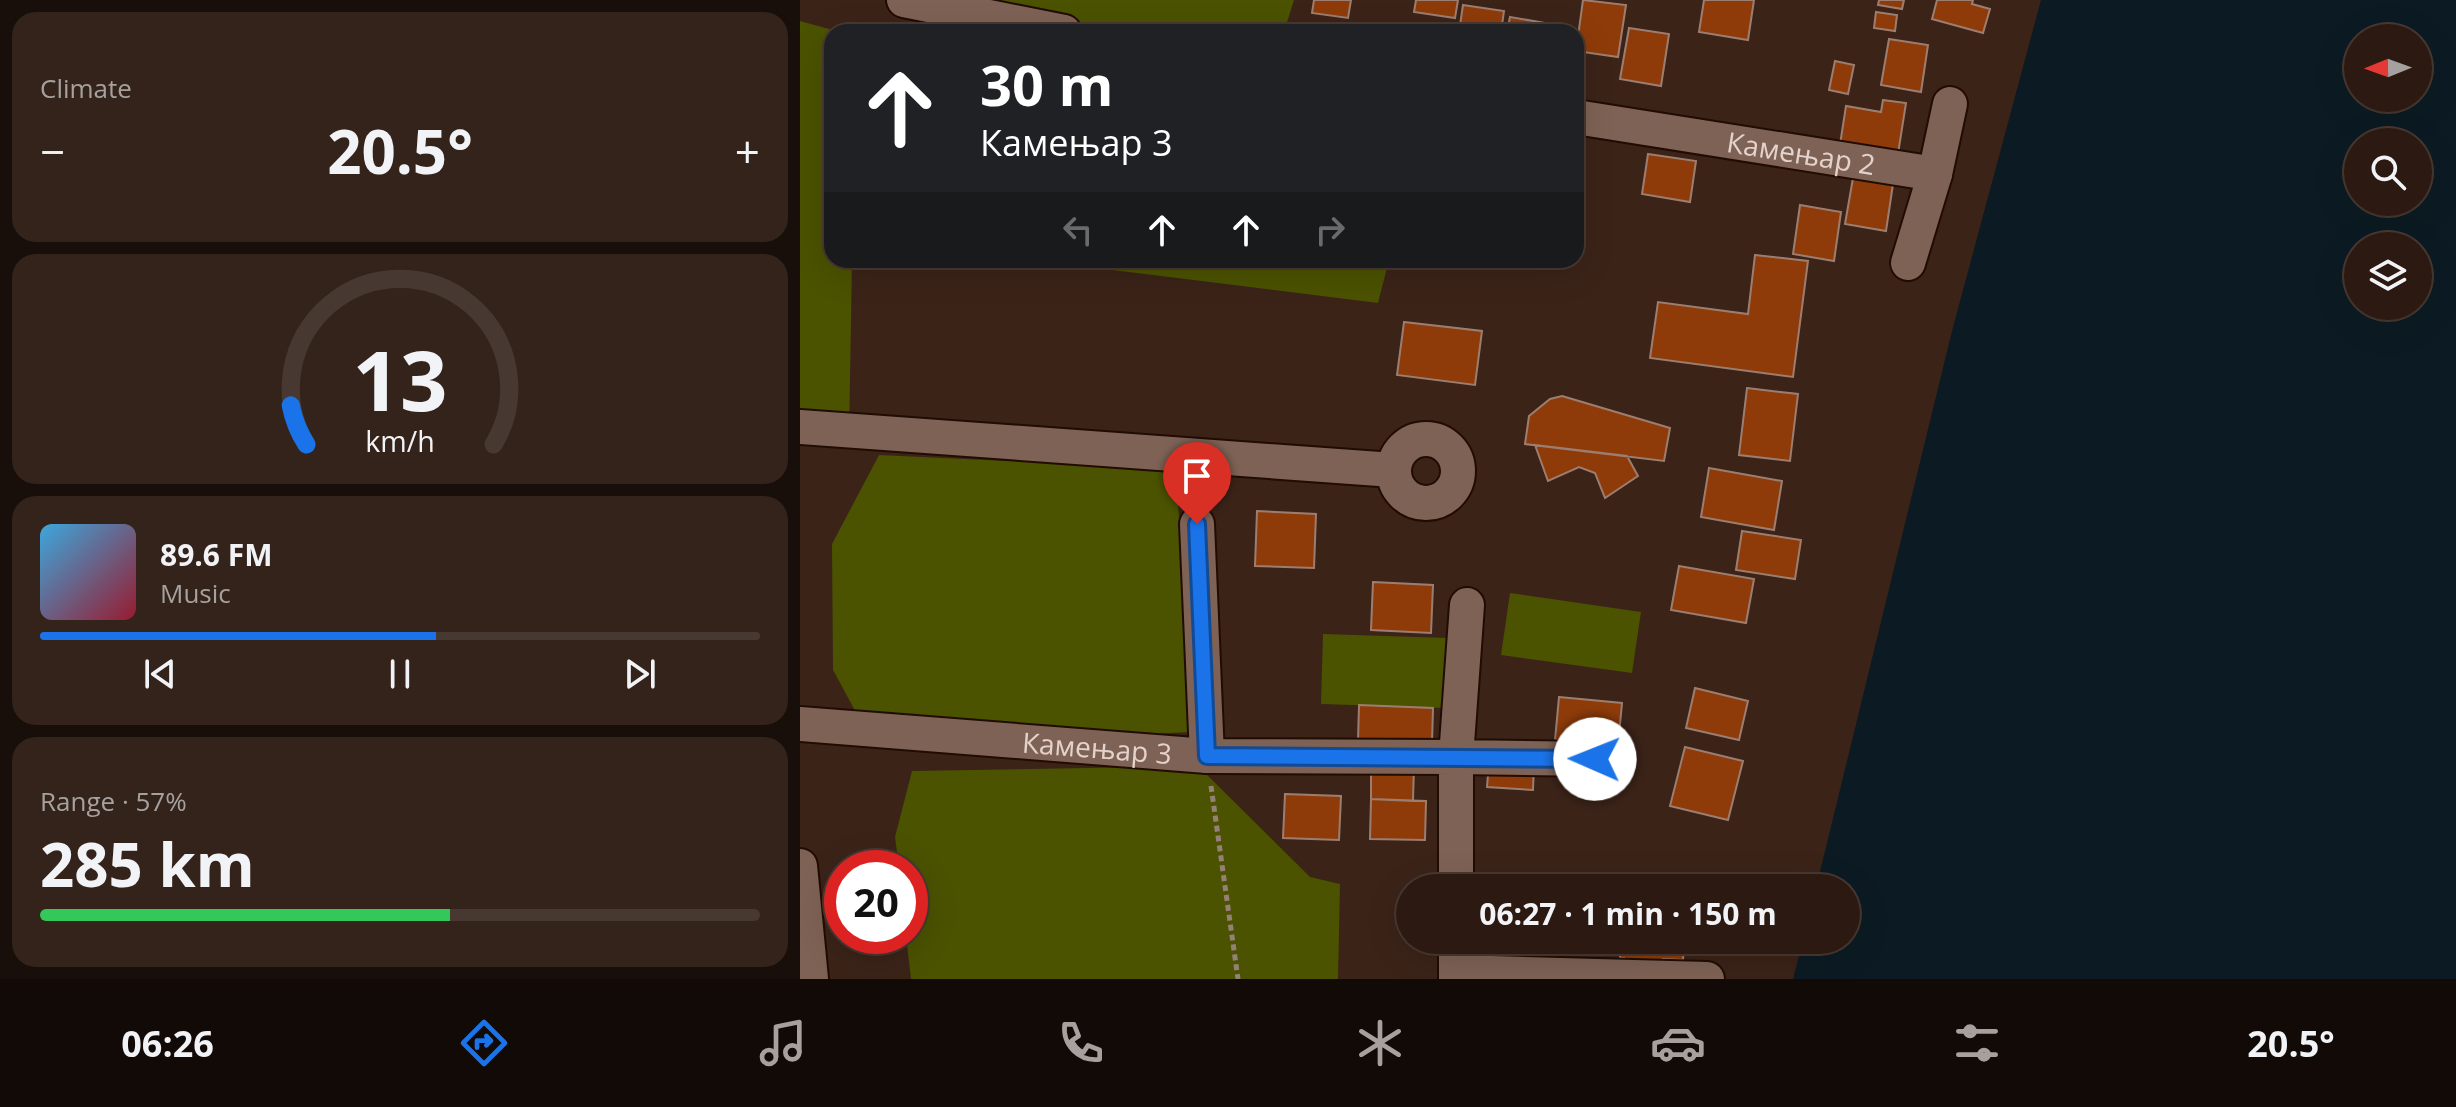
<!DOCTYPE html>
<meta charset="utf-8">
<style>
body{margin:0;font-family:"Open Sans",sans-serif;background:#34231b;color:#f1f3f6;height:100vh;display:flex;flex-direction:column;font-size:30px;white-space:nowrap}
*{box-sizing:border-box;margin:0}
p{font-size:26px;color:#a6a19f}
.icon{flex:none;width:44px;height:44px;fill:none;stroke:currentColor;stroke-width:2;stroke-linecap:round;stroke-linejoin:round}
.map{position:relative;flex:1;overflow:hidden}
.details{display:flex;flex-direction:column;gap:12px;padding:12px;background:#180e0a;width:800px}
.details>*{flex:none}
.banner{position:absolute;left:24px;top:24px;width:760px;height:244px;border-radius:24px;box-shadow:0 8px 32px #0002,0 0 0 2px #483832;background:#202124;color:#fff;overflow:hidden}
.needle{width:52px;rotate:269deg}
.tools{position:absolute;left:1544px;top:24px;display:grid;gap:16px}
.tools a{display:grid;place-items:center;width:88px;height:88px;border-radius:50%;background:#2c1a12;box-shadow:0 8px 32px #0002,0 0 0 2px #483832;font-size:40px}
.speed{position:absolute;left:24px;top:850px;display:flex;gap:16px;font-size:40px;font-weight:700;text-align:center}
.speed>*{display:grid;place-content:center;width:104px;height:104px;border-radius:50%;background:#2c1a12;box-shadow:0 8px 32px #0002,0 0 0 2px #483832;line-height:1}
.speed .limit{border:12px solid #d22;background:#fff;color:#111}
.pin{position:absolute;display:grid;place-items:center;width:68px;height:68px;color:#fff;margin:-82px -34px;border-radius:50% 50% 50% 0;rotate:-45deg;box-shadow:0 0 8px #0007}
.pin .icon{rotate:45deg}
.me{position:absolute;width:88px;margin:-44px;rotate:271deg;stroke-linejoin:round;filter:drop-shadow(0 0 6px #0008)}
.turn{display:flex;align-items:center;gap:28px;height:168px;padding:0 24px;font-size:36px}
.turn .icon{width:104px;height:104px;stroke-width:2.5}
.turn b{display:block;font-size:56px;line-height:68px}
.lanes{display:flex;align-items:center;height:76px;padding:0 24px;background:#0003;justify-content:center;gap:40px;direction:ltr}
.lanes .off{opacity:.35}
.big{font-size:60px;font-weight:700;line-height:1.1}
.details .card{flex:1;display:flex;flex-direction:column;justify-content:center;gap:12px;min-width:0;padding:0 28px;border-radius:24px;background:#34231b}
.details .dial{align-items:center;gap:0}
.dial svg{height:208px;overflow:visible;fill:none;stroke:#483832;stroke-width:7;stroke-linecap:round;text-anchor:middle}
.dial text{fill:#f1f3f6;stroke:none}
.song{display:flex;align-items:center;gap:24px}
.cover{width:96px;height:96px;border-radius:12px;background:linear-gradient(135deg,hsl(200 70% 55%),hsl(350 70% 35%))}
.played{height:8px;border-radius:4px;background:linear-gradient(90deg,#1a73e8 55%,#483832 55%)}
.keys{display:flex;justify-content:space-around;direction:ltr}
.heat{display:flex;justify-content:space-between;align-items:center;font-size:44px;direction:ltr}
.charge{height:12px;border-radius:6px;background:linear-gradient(90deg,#34c759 57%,#483832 0)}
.trip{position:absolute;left:596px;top:874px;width:464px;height:80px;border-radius:40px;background:#2c1a12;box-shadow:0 8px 32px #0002,0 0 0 2px #483832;font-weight:700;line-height:80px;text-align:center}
.menu{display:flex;height:128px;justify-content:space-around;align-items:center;background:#120a07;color:#a6a19f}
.menu .icon{width:56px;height:56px}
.menu .selected{color:#1a73e8}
.menu b{font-size:36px;color:#f1f3f6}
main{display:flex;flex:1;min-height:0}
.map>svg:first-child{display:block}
</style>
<main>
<section class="details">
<div class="card"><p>Climate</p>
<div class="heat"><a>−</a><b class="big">20.5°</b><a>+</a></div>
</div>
<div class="card dial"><svg viewBox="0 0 100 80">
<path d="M14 69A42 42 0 1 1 86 69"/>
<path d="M14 69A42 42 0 0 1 8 54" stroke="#1a73e8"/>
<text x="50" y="56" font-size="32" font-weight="700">13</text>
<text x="50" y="72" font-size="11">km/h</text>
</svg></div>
<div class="card">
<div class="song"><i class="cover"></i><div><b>89.6 FM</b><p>Music</p></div></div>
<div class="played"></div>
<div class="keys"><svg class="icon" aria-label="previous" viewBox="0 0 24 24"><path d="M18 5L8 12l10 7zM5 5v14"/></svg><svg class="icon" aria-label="pause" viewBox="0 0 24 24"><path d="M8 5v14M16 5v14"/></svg><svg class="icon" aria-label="next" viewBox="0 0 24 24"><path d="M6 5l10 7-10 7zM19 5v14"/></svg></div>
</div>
<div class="card"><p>Range · 57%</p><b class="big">285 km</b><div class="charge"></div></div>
</section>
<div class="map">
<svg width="1656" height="979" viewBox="0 0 1656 979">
<rect width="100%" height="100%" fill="#3b2318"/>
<path fill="#4b5200" d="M142 0H494L484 32H299Z
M0 21 40 32H32V260H52L49 440 0 413Z
M232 260H589L578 303Z
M79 455 376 469C380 557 393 644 395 732L186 740H71L33 670 32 544Z
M710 593 841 612 832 673 701 655Z
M523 634 649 638 646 708 521 704Z
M398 766 510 877 540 884 538 979H111L106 936H110V868H99L95 837 112 771Z"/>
<path fill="#0c1b23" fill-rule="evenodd" d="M1241 0H1656V979H993L1003 940H1046V888H1016L1152 331ZM1558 38H1618V98H1558ZM1558 142H1618V202H1558ZM1558 246H1618V306H1558Z"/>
<path fill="#8e3b09" stroke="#9c7e71" stroke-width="2" d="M514 0H551L548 18 512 13Z
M616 0H658L655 18 614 12Z
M783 0 826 5 818 57 776 51Z
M904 0H954L948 40 899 32Z
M1079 0H1104L1102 9 1078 5Z
M1137 0H1173L1172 4 1190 9 1183 33 1132 19Z
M663 5 704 11 701 32H659Z
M1076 12 1097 15 1095 31 1074 28Z
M710 17 757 25 756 32H707Z
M829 28 869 34 861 86 820 79Z
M1089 39 1128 45 1121 92 1081 85Z
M1035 61 1054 65 1048 94 1029 90Z
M1083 100 1106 103 1097 160 1039 151 1046 106 1081 112Z
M848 154 896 161 890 202 842 194Z
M1053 178 1093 184 1086 231 1045 224Z
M1000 205 1041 212 1034 261 993 254Z
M955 255 1008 261 993 377 850 358 858 302 948 314Z
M604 322 682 331 675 385 597 375Z
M947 388 998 394 990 461 939 455Z
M762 396 870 428 864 461 725 444 729 416 750 399Z
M735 445 827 456 838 476 805 498 795 473 779 467 748 481Z
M909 468 982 481 974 530 901 517Z
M457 511 516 514 514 568 455 566Z
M942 531 1001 540 995 579 936 570Z
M879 566 954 579 946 623 871 610Z
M573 582 633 585 631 633 571 630Z
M895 688 948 701 939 740 886 728Z
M759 697 822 703 818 746 755 740Z
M559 705 633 708 632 743 558 741Z
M885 747 943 761 928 820 870 806Z
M689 762 734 765 733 790 687 787Z
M571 765H614L613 801 571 799Z
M485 794 541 796 539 840 483 838Z
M571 799 626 801 625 840 570 839Z
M691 940H736L735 960 690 959Z
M821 940H884L883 960 863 959V971L823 969 824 958H820Z"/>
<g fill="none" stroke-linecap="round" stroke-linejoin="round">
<defs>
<g id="minor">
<path d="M104 0 264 32"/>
<path id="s1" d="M776 117 1135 174 1108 263"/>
<path d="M1135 174 1150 104"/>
<path d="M0 427 593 470"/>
<circle cx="626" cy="471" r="32"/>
<path d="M397 524 407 756"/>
<path d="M667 605 656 757 795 759"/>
<path id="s2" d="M0 724 407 756 656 757V888"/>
<path d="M0 866 11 979"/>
<path d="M656 940V979"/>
<path d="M656 972 907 979"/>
</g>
</defs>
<use href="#minor" stroke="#210c03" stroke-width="38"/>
<path stroke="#948077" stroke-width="5" stroke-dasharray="6 4" stroke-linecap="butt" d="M411 786 438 979"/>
<use href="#minor" stroke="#7e6255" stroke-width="34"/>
</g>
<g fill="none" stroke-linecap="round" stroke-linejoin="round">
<defs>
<path id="route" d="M397 524 407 756 795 759"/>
</defs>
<use href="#route" stroke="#114b97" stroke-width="20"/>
<use href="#route" stroke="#1a73e8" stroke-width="14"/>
</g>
<g text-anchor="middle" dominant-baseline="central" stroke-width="8" stroke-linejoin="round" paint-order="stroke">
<g font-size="28" fill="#e4d3cc" stroke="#3b2318">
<text stroke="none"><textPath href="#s1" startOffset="228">Камењар 2</textPath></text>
<text stroke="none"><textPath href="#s2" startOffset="298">Камењар 3</textPath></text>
</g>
</g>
</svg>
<div class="tools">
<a><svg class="needle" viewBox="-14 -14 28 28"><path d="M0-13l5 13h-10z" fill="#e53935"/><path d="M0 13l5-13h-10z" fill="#a6a19f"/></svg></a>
<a><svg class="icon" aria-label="search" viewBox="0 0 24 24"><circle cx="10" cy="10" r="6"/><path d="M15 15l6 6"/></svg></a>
<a><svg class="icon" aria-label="layers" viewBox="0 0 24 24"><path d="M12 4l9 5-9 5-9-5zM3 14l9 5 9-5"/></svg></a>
</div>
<div class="speed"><div class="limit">20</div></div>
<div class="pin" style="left:397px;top:524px;background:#d93025"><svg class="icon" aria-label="arrive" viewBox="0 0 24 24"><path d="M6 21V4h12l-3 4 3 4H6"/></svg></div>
<svg class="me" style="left:795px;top:759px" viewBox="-20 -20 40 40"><circle r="19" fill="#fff"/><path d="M0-13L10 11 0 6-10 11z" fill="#1a73e8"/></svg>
<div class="trip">06:27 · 1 min · 150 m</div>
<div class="banner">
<div class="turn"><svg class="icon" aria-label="ahead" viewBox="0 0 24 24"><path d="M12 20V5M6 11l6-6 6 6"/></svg><div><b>30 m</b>Камењар 3</div></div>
<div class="lanes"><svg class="icon off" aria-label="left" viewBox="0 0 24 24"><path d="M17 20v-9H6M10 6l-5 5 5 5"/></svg><svg class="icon" aria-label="ahead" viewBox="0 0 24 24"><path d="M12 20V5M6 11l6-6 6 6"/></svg><svg class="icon" aria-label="ahead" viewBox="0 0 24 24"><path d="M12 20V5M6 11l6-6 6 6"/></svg><svg class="icon off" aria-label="right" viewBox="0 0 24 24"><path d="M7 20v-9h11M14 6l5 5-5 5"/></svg></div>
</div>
</div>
</main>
<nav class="menu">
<b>06:26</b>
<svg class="icon selected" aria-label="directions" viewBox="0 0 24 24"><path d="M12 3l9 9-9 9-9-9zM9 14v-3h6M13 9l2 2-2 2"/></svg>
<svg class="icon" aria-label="music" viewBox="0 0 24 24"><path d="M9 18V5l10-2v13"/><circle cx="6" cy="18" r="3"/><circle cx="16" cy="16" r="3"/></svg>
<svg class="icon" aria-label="phone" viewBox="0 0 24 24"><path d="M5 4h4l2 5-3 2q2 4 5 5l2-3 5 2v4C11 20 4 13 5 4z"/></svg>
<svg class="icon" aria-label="climate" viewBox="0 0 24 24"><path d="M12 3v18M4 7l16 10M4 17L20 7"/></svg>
<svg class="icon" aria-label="car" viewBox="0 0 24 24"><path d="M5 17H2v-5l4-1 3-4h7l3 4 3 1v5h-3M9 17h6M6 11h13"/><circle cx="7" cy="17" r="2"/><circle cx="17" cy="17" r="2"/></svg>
<svg class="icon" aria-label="filters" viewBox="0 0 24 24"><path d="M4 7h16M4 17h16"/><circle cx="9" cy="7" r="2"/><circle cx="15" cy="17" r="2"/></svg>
<b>20.5°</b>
</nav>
